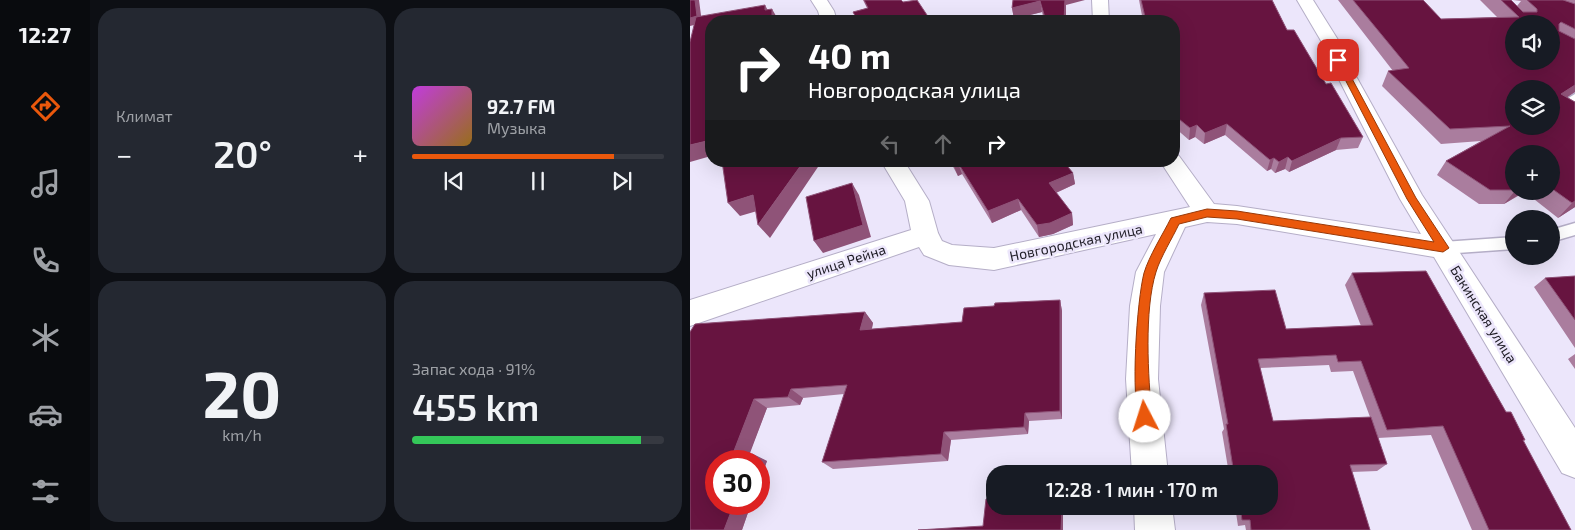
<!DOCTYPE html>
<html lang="ru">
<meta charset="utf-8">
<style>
body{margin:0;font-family:"Exo 2",sans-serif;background:#242831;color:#f1f3f6;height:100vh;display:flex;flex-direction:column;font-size:19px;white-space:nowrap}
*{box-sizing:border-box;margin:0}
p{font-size:16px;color:#9ea1a6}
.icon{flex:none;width:28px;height:28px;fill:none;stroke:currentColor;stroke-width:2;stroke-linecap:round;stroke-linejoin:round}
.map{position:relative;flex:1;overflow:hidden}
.panel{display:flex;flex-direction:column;gap:8px;padding:8px;background:#0d0f14;width:600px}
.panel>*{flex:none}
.top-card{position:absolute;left:15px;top:15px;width:475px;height:152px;border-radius:20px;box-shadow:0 5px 20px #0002;background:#202124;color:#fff;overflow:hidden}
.fabs{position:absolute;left:815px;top:15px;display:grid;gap:10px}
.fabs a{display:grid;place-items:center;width:55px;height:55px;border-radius:50%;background:#171b24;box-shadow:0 5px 20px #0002;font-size:25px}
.speed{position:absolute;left:15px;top:450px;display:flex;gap:10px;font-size:25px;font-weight:700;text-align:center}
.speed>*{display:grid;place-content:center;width:65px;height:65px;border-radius:50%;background:#171b24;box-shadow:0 5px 20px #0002;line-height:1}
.speed .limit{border:8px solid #d22;background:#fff;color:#111}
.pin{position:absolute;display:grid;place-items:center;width:42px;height:42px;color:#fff;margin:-21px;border-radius:10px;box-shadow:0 2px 8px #0006}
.me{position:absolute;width:55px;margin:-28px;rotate:355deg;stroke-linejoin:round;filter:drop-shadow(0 0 4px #0008)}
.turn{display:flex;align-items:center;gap:18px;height:105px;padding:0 20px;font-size:22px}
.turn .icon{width:65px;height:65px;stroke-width:2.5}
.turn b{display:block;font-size:35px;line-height:42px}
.lanes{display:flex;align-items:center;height:48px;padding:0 20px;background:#0003;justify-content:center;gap:25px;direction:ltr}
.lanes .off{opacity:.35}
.big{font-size:38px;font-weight:600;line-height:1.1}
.panel .card{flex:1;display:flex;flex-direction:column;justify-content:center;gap:8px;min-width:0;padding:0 18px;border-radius:20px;background:#242831}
.panel .dial{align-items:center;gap:0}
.dial b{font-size:65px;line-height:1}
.song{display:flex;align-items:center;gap:15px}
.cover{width:60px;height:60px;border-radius:8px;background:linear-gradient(135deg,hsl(290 70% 55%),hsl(40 70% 35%))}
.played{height:5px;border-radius:2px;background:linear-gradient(90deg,#ea580c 80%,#363941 80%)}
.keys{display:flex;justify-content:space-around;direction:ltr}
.heat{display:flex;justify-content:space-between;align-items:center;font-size:28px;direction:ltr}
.charge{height:8px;border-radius:4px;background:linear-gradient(90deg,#34c759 91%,#363941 0)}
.panel .tiles{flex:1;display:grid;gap:8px;grid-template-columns:repeat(2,1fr)}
.trip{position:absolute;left:296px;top:465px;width:292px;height:50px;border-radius:20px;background:#171b24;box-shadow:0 5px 20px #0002;font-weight:600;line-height:50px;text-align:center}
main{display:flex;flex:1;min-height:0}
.tab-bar{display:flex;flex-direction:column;width:90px;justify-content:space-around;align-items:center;background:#090b0e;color:#9ea1a6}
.tab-bar .icon{width:35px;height:35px}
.tab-bar .selected{color:#ea580c}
.tab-bar b{font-size:22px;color:#f1f3f6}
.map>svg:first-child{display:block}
</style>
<main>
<nav class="tab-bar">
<b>12:27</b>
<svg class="icon selected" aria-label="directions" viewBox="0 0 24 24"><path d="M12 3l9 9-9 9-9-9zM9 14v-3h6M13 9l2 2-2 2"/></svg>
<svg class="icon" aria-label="music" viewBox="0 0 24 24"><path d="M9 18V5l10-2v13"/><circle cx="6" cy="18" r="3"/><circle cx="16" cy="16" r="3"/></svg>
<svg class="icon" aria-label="phone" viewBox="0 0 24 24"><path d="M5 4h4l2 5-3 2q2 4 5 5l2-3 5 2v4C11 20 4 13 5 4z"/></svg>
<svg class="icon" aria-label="climate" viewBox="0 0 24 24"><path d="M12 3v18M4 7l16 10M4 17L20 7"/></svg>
<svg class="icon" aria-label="car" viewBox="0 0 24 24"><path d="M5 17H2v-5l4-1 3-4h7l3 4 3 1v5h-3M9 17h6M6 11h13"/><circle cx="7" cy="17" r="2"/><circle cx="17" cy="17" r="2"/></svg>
<svg class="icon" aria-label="filters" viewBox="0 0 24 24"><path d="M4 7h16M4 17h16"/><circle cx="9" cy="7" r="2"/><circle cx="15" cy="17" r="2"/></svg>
</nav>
<section class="panel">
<div class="tiles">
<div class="card"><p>Климат</p>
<div class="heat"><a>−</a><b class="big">20°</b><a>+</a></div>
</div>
<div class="card">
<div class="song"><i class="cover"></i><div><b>92.7 FM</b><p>Музыка</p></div></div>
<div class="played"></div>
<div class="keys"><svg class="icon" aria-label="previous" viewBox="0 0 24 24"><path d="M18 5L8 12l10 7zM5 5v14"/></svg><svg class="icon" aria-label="pause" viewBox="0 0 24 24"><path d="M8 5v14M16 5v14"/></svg><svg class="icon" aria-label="next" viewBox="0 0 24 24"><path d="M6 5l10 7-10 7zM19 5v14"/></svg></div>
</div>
<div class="card dial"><b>20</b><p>km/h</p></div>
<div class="card"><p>Запас хода · 91%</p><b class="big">455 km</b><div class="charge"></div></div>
</div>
</section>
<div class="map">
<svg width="885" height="530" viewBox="0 0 885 530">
<rect width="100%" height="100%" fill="#ece6fb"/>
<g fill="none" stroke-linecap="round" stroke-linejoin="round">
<defs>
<path id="service" d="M885 94V103L877 108 885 112V121L862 108Z
M885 223V235L861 242V230Z
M824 237V249L753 254 747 252 745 248 747 244 753 242Z"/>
<path id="minor" d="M121 0H137L144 11 147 21H131L128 11Z
M402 0H418L419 21H403Z
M607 0H623L655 51 651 55 657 60 732 195 885 428V478L872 473 744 257 547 224 517 222 495 227 474 272 470 306 468 379 478 474H442L436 379 440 306 446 272 466 234 304 270 259 265 234 255 229 247 0 326V300L221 230 215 201 191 161H214L239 201 248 233 252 241 262 245 304 248 500 207 470 161H484V154L489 156 524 204 547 206 731 234 710 199 639 60 643 56 637 51Z
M444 506H482L485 530H445Z"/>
</defs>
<use href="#service" stroke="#b5aec7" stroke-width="3"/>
<use href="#minor" stroke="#b5aec7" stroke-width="2"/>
<use href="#service" fill="#fff" fill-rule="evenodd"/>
<use href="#minor" fill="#fff" fill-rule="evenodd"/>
</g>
<path fill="#aa7d9e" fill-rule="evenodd" d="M173 0H211L213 2 241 21H168L163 12 177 8Z
M323 0 376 5V21H354L352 12 324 19 322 8Z
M449 0H582L597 30 673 137 668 148 646 150 599 172 595 169 585 173 581 169 577 171 535 135 514 144 505 137 499 140 484 127V21H453Z
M648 0H733L751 19 807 17 790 0H821L827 6 831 1 823 0H885V92L877 97 885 102V207L868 218 835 192 814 204H789L747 175 756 161 791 141 751 144 692 86 698 71H703ZM824 154H861V191H824Z
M260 161H373L383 173 385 184 366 193 382 213 383 225 363 234 349 237 331 210 302 223 272 174 268 176Z
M662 273 816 412 835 440 833 441 881 530H782L741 435 688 438 697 464 687 471 662 472 680 530H556L555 525 548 526 545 506H580V474H539L532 432 534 429 511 305 514 293 596 329 671 326 655 285ZM639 365 641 372 663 371 680 417 583 421 570 368Z
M885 276V348L844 287 855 278Z
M370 300 372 311V419L339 421 338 434 261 440 258 461 143 469 132 462 154 394 113 398 110 405 77 408 59 454H63L77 461 69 483V461H26V504H61L52 530H0V332L5 324 175 312 183 323 182 329 272 322 274 308 304 306 305 303Z
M885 354V369L878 359Z"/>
<path fill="#8f5378" d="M5 0H9L12 23 0 26V18Z
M375 0H395L376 5V21H374Z
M350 1 352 12 324 19 322 8Z
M75 5 82 18V9L89 21H81L75 10Z
M885 85V92L861 108 871 94Z
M537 124 535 135 514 144 515 133Z
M507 125 505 137 499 140 500 128Z
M651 138 646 150 599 172 602 161Z
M21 140V156L0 162V145Z
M598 157 595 169 585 173 589 162Z
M584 158 581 169 577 171 580 160Z
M114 161H132L80 238 68 225Z
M268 163 272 174 268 176 263 164Z
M383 173 385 184 361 195 359 183Z
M162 183 169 195 181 237 133 253 124 241Z
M825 191H835L814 204Z
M63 195 74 209 50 216 38 203Z
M328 199 331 210 302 223 298 211Z
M885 201V207L868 218 882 203Z
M382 213 383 225 363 234 349 237 347 225Z
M370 300 372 311V419L370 411Z
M175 312 183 323 179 340 170 330Z
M101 389 113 398 110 405 98 397Z
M64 399 77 408 57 461 42 456Z
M335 413 339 421 338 434 334 427Z
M254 432 261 440 258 461 251 454Z
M63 454 77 461 69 483V461H60Z
M44 504H61L52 530H34Z
M372 506H373V530H371Z"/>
<path fill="#671440" stroke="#8f5378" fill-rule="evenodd" d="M0 0H5L7 16 0 18Z
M174 0H211L213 2 227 0 241 21H168L163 12 178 8Z
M323 0H375L374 21H356L350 1 322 8Z
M451 0H582L597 30H604L636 84 641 83 673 137 651 138 602 161 598 157 589 162 584 158 580 160 537 124 515 133 507 125 500 128 484 115V21H456Z
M663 0H733L751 19 829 17 811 0H821L833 12H847V9L837 0H873L885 4V29L871 22 869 24V31L885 39V85L871 94 885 102V201L882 203 861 188V154H824V190H800L756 161 820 126 760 129 698 71 719 68ZM824 24H861V61H824ZM824 89H861V126H824Z
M75 5V10L82 9V21H21V140L0 145V42L6 17Z
M32 161H114L68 225 63 195 38 203Z
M262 161H373L383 173 359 183 382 213 360 223 347 225 328 199 298 211 268 163 263 164Z
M162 183 173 225 124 241 116 197Z
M736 271 816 412H821L835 440H833L881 530H799L753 426 697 430 671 361 648 362 646 355 568 359 583 421 681 417 697 464 660 465 680 530H561L560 520H552L550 506H580V474H544L536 424H538L514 293 585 290 596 329 683 325 662 273Z
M885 276V320L855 278Z
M370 300V411L335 413 334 427 254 432 251 454 132 462 157 385 101 389 98 397 64 399 42 456 63 454 60 461H26V504H44L34 530H0V332L5 324 175 312 170 330 272 322 274 308 304 306 305 303Z
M305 498V506H372L371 530H228L293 526 296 499Z"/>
<path fill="#ea580c" stroke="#983908" d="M646 58 652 60 726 198 759 248 753 252 547 219 517 217 489 224C482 239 471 256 466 272 454 310 458 377 462 417L460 422 455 424 450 422C440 398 447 300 454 273 459 256 473 234 481 218L517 209 547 211 744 242 717 199 645 60Z"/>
<g text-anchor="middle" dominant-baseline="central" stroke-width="5" stroke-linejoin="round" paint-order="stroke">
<g font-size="14" fill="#1e1c25" stroke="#ece6fb">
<text transform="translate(386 242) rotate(-12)">Новгородская улица</text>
<text transform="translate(156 261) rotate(-18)">улица Рейна</text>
<text transform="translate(794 314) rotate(58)">Бакинская улица</text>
</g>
</g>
</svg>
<div class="fabs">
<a><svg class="icon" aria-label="sound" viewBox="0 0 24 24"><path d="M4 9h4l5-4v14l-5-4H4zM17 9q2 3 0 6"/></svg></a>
<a><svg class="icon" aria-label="layers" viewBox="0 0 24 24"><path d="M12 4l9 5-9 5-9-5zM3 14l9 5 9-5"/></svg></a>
<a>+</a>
<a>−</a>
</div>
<div class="speed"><div class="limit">30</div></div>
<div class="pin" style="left:648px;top:60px;background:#d93025"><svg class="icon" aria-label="arrive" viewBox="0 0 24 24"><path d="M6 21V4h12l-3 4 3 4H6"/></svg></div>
<svg class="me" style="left:455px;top:417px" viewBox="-20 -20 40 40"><circle r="19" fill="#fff"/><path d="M0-13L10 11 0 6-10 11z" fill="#ea580c"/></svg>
<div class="trip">12:28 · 1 мин · 170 m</div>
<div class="top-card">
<div class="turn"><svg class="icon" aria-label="right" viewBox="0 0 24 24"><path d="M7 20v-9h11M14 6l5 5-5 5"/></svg><div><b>40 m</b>Новгородская улица</div></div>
<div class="lanes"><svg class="icon off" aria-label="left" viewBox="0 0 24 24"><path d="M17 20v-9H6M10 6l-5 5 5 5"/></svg><svg class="icon off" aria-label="ahead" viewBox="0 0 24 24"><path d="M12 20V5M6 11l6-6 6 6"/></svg><svg class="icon" aria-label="right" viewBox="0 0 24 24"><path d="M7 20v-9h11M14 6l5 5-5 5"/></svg></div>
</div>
</div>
</main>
